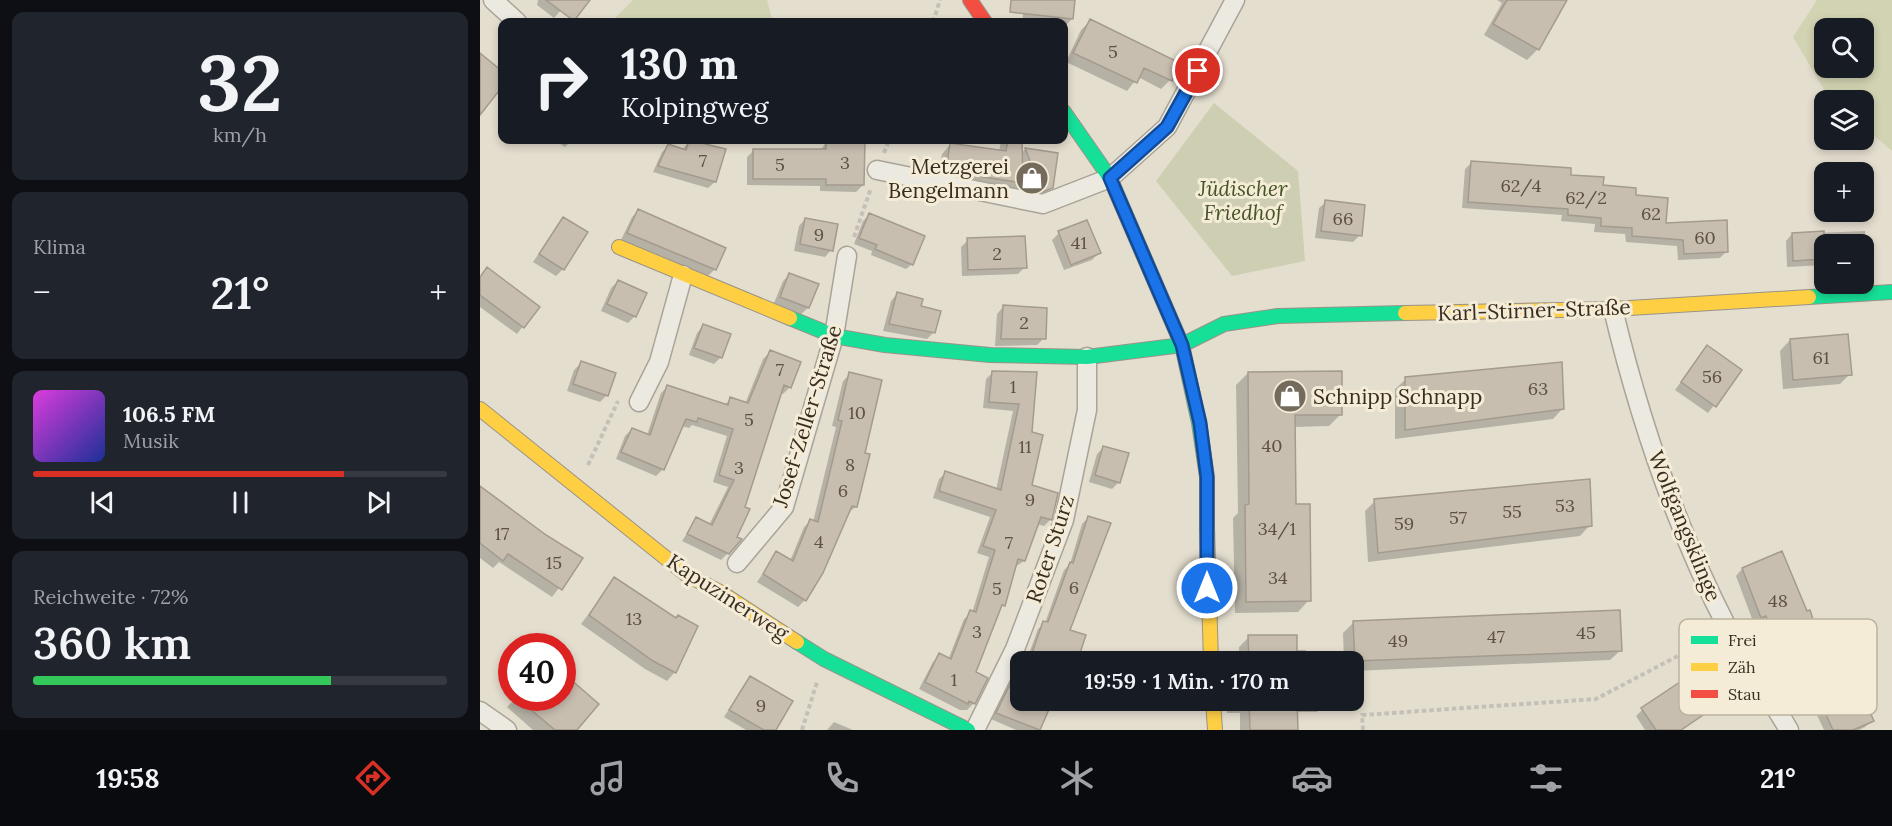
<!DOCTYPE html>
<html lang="de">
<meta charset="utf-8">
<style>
body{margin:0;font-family:Lora,serif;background:#20242c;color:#f1f3f6;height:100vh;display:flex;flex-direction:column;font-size:22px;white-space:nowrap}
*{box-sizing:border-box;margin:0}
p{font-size:20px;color:#9ea1a6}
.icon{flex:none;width:33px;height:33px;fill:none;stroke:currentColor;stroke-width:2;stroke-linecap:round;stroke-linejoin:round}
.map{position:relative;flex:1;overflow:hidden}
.side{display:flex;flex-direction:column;gap:12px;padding:12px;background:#0d0f14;width:480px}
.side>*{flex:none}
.hud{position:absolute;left:18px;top:18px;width:570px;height:126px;border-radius:12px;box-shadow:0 3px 9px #0003;background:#171b24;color:#f1f3f6;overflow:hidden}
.controls{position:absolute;left:1334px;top:18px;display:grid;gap:12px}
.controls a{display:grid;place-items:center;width:60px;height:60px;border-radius:12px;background:#171b24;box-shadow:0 3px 9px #0003;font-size:30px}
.speed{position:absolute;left:18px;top:633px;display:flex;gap:12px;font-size:30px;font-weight:700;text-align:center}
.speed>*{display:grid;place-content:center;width:78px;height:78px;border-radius:50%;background:#171b24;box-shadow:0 3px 9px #0003;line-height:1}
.speed .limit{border:9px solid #d22;background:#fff;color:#111}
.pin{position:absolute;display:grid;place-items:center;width:51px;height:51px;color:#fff;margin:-26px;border:3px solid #fff;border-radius:50%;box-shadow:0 2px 6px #0007}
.me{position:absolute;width:66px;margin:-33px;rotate:0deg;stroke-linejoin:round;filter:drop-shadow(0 0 4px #0008)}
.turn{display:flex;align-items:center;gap:21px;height:126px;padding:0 24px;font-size:27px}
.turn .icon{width:78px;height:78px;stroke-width:2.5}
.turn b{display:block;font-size:42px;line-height:51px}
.big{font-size:45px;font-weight:600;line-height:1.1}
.side .widget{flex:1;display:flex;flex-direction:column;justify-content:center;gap:9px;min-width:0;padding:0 21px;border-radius:12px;background:#20242c}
.side .dial{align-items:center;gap:0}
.dial b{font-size:78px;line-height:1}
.song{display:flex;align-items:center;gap:18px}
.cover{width:72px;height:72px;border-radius:9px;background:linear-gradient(135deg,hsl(300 70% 55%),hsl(230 70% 35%))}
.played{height:6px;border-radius:3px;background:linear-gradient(90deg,#d93025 75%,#363941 75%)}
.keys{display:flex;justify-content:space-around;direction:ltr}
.heat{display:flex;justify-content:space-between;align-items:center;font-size:33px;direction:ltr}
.charge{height:9px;border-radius:4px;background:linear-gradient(90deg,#34c759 72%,#363941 0)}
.trip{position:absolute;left:530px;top:651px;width:354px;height:60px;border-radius:12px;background:#171b24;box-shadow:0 3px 9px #0003;font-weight:600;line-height:60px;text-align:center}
.tabs{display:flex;height:96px;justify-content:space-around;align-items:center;background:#090b0e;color:#9ea1a6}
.tabs .icon{width:42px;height:42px}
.tabs .selected{color:#d93025}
.tabs b{font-size:27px;color:#f1f3f6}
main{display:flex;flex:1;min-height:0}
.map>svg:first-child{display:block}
</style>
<main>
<section class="side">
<div class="widget dial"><b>32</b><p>km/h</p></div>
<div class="widget"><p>Klima</p>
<div class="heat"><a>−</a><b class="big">21°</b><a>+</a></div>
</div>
<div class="widget">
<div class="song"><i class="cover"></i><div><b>106.5 FM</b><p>Musik</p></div></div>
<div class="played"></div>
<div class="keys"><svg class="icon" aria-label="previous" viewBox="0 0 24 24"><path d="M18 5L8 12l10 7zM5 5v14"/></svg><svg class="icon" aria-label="pause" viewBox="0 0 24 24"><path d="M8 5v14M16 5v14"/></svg><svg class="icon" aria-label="next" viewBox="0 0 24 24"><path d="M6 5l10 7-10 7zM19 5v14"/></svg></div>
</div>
<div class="widget"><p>Reichweite · 72%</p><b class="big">360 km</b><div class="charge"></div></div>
</section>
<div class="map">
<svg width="1412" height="730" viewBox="0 0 1412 730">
<rect width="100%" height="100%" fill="#e4decf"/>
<path fill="#d2d3b2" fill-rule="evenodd" d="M153 0H287L293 22H131Z
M1337 0H1412V151L1383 126V100L1349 98 1313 37ZM1344 28H1383V68H1344Z"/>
<path fill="#cdceb2" d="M734 103 818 171 825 261 752 276 676 181Z"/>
<path fill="#0003" d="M58 0H90L74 18 57 5Z
M545 0H594L592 19 584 27V22H542Z
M1017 0H1086L1058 49 1047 60 1004 35 1022 3Z
M610 21 690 80 681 89 658 77 647 91 586 62 601 30Z
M74 140H92L85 147Z
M210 140 244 150 235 182 228 188 173 172 182 152 189 145 202 150Z
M521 140H540L541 154 545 149 576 154 572 187 561 198 552 201 544 181 533 192 457 180 462 154 471 144 519 152Z
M347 141 383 185 376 192 340 191V186L267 185V157L274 150 340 151Z
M992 162 1089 176 1154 197 1185 224 1247 251 1240 258 1198 260 1197 246 1146 242 1145 234 1114 232 1115 224 1081 221 1082 215 982 208 985 169Z
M846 202 880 235 873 242 835 238 839 208Z
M159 210 235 269 228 276 141 240 152 217Z
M389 215 432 264 426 269 391 255 392 251 374 244 383 221Z
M83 218V269L76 276 53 262Z
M325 219 351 250 345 257 314 251 319 226Z
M606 222 619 253 612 260 584 270 572 240 579 233Z
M1385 231 1386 257 1383 260V244H1344V265L1307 267 1306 241 1312 234Z
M488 240 545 267 538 274 482 276 481 247Z
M310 274 337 285 328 308 321 314 294 303 303 281Z
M0 277 58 307 37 334 0 307Z
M138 281 155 316 148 323 121 311 131 288Z
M417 294 439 307 454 332 447 339 403 331 411 301Z
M523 307 564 338 557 345 515 346 517 314Z
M223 326 241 357 234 364 209 355 217 333Z
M1310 340 1370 374 1360 384 1303 389 1300 351Z
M290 352 310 387 303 394 300 393 248 553 241 560 202 541 216 519 229 525 248 487 233 482 247 436 212 425 209 428 201 426 183 469 176 476 136 459 145 436 152 429 167 435 181 393 188 386 244 405 251 399 265 404 283 359Z
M1221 354 1260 371 1228 413 1195 390Z
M101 363 127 395 120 402 87 391 94 370Z
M513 372 555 373 550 434V486L571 519 564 526 557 524 544 561 535 567 523 605 518 610 494 673V703L487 710H480L439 689 453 662 459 655 468 660 484 619 492 613 509 557 497 553 510 517 453 498 459 479 466 473 516 490 533 411 503 408 506 379Z
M768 373 861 414 849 426 814 427V505L829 600 818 612 755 613 753 518 758 513 756 385Z
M370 374 384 454 376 507 367 513 325 600 318 607 277 582 297 553 310 561 324 527 331 521 333 522 356 427 352 426 363 381Z
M926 379 1083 408 1073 419 915 439V389Z
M624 447 639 482 632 489 609 482 617 454Z
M0 488 101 559 72 597 19 562 13 568 0 558Z
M895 501 1110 525 1100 536 888 562 885 511Z
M608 518 588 631 595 662H546L558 629 565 623 584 570 590 564 602 524Z
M1302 553 1342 652 1361 664 1381 705 1392 720 1385 727 1379 730H1344L1336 713 1332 715 1317 687 1300 648 1289 652 1279 622 1274 624 1256 576 1262 569Z
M135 579 195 672 187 681 165 669 101 624Z
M873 623 1141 650 1130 660 873 671V662H864L863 633Z
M769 637 815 650H826V662H759V647Z
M270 677 294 730H266L244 717Z
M540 678V700H571L558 730H536L511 719 524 692Z
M36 698H82L95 730H53L27 707Z
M747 700H847V702L837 712H816V730H760V713H747Z
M1162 710 1227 711 1202 730H1165L1156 716Z
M354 722 373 730H347Z"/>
<path fill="#c8beb0" stroke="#a49a8e" stroke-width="1.5" d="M66 0H110L94 21Z
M531 0H595L593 19 530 12Z
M1027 0H1087L1059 50 1013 24Z
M610 19 700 63 692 81 664 68 657 83 593 53Z
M0 53 22 71V87L0 115Z
M209 140 246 149 236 182 178 166 188 144 206 150Z
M346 140H385L384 185H346V179H273V149H346Z
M528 140H542L543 183 466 171 470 143 526 151Z
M545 148 578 153 573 188 562 192Z
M991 161 1091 168V175L1124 177 1123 185 1156 188V195L1188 198 1186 223 1247 220 1248 252 1204 254 1203 240 1152 236V228L1121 226V218L1088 215V209L988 202Z
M845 200 885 205 882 236 841 231Z
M158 209 246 248 236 270 147 233Z
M389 213 445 236 433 265 395 249 397 245 379 238Z
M83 217 108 232 84 270 59 254Z
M325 218 358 224 353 251 320 244Z
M607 220 621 253 591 265 578 231Z
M1344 231V259L1313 261 1312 233Z
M545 236 547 268 488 270 487 238Z
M7 267 60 307 44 328 0 295V277Z
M309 273 339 284 329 308 300 297Z
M138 280 167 293 156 317 127 304Z
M417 292 443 299 441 306 461 311 455 333 409 324Z
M523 305 567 308 566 339H521Z
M223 324 251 334 242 358 214 348Z
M1368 334 1372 375 1313 380 1310 339Z
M1227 345 1262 370 1236 407 1201 382Z
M290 350 321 362 311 388 304 385 265 507 270 509 257 537 262 539 249 554 207 534 216 517 232 525 254 480 239 475 253 429 218 418 217 422 206 419 184 470 141 452 152 428 170 435 187 385 248 405 250 397 268 403Z
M101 361 136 373 128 396 93 384Z
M1082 362 1084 409 925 430V377Z
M512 371 557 372 552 432 563 435 552 485 578 493 572 520 561 517 545 561 538 559 525 606 522 605 496 672 508 678 495 704 489 701 488 704 445 682 459 653 471 659 490 610 496 612 515 550 503 546 516 510 459 491 465 471 521 490 539 404 509 402Z
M862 371V415H815L816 504H830L831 601 766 602 765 505 769 504 768 372Z
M369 372 402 380 385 453 390 454 377 507 372 506 343 573 326 601 283 574 296 551 313 561 330 519 338 522 362 421 358 420Z
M623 446 649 453 640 483 615 475Z
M1110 479 1112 526 898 553 894 499Z
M0 486 66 535 103 558 82 590 28 554 23 561 0 543Z
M608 516 631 523 590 630 606 635 597 662H549L563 621 568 622 590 562 593 563Z
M1302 551 1327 611 1330 610 1343 650 1357 644 1365 662 1362 663 1381 703 1385 701 1394 721 1373 730H1353L1343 708 1339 710 1323 680 1307 643 1296 646 1286 616 1281 618 1262 568Z
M134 577 196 618 198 615 218 626 196 673 173 661 109 615Z
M1140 610 1142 651 875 661 873 621Z
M768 635H817V662H769Z
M540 664V700H573L560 730 516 713Z
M82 672 119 704 97 730H75L37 698H82Z
M270 676 313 701 296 730H284L249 710Z
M1206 678 1229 711 1201 730H1176L1161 708Z
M769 700H817L818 730H770Z"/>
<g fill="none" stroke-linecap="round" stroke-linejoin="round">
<defs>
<path id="street" d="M13 0 37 22
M397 170 563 204 630 178 687 127 755 0
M1133 309C1159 418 1196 528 1248 629 1266 663 1289 696 1309 730
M159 402 179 362 203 275
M257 563 304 507 354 336 367 256
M0 711 27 730
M495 730 535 649 584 520 607 410V357"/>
<path id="fast" d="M584 112 630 178 702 345 719 423 727 477V527
M1329 297 1412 292
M310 318 354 336 405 345 510 355 607 357 702 345 744 324 798 316 925 313
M317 642 344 659 488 730"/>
<path id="slow" d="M139 247 310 318
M925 313 1133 309 1329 297
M0 409 207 575 240 592 317 642
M727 527 731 662
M733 700 735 730"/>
<path id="jam" d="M490 0 505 22"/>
</defs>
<use href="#street" stroke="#a9a398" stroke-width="21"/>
<use href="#fast" stroke="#999388" stroke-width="16"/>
<use href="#slow" stroke="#999388" stroke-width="16"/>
<use href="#jam" stroke="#999388" stroke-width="16"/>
<path stroke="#c5c0b7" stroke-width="4" stroke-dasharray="4.5 3" stroke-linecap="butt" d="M453 22 460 0
M404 153 409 140
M374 237 391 188
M108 465 138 401
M322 730 337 682
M883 730 882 715 1116 699 1232 638"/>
<use href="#street" stroke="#ece9e0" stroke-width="18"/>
<use href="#fast" stroke="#16e098" stroke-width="14"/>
<use href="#slow" stroke="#ffcf43" stroke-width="14"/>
<use href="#jam" stroke="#f24e42" stroke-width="14"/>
</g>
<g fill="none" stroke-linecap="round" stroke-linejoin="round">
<defs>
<path id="route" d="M718 71 687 127 630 178 702 345 720 423 727 477V588"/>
</defs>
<use href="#route" stroke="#114b97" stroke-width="15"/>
<use href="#route" stroke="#1a73e8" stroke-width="10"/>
</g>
<defs>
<symbol id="shop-disc" viewBox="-11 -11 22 22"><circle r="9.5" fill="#746b5d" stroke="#f4ecd6"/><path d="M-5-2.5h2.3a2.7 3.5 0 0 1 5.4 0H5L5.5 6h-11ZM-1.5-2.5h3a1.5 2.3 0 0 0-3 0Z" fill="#fff"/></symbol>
</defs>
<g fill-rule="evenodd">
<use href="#shop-disc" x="533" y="159" width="38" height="38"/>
<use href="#shop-disc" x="791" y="377" width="38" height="38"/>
</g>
<g text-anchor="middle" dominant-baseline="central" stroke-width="6" stroke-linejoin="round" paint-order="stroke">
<g font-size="18" fill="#5c5144">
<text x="633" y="51">5</text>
<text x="223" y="160">7</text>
<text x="365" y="162">3</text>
<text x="300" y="164">5</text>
<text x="1041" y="185">62/4</text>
<text x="1106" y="197">62/2</text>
<text x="1171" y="213">62</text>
<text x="863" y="218">66</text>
<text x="339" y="234">9</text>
<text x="1225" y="237">60</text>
<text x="599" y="242">41</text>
<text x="517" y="253">2</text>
<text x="544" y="322">2</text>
<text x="1341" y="357">61</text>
<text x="300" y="369">7</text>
<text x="1232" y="376">56</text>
<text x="533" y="386">1</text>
<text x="1058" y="388">63</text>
<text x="377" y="412">10</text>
<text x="269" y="419">5</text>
<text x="792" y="445">40</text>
<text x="545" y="446">11</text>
<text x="370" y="464">8</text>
<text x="259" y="467">3</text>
<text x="363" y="490">6</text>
<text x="550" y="499">9</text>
<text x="1085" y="505">53</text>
<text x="1032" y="511">55</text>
<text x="978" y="517">57</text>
<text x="924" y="523">59</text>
<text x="797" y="528">34/1</text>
<text x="22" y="533">17</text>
<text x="339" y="541">4</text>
<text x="529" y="542">7</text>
<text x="74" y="562">15</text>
<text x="798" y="577">34</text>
<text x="594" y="587">6</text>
<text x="517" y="588">5</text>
<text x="1298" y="600">48</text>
<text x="154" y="618">13</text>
<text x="497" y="631">3</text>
<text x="1106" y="632">45</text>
<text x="1016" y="636">47</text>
<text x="918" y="640">49</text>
<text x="474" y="679">1</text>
<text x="281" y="705">9</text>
</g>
<g font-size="21" fill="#382d20" stroke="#f4ecd6" text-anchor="end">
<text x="529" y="166">Metzgerei<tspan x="529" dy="24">Bengelmann</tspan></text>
<text x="833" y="396" text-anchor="start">Schnipp Schnapp</text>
</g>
<g font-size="21" font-style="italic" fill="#475428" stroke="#f4ecd6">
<text x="763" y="188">Jüdischer<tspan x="763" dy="24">Friedhof</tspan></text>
</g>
<g font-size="21" fill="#382d20" stroke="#f4ecd6">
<text transform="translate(1054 310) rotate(-2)">Karl-Stirner-Straße</text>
<text transform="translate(327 416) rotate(-73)">Josef-Zeller-Straße</text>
<text transform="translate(1205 526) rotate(68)">Wolfgangsklinge</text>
<text transform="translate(570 549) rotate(-72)">Roter Sturz</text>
<text transform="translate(248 597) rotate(33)">Kapuzinerweg</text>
</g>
</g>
<rect x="1199" y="619" width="198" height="96" rx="9" fill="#f4ecd6" stroke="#bcb39f" stroke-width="1.5"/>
<rect x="1211" y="636" width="27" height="8" fill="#16e098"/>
<rect x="1211" y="663" width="27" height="8" fill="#ffcf43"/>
<rect x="1211" y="690" width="27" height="8" fill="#f24e42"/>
<g font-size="16" fill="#382d20">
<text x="1248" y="646">Frei</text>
<text x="1248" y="673">Zäh</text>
<text x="1248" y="700">Stau</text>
</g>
</svg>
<div class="controls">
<a><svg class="icon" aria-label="search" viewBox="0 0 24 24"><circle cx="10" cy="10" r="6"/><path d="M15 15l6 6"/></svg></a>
<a><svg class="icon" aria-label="layers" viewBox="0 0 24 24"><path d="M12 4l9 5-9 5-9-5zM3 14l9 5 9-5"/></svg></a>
<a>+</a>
<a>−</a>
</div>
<div class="speed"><div class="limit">40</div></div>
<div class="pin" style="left:718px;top:71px;background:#d93025"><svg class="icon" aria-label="arrive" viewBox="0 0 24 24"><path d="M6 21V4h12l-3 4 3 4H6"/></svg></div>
<svg class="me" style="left:727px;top:588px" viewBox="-20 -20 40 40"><circle r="17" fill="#1a73e8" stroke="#fff" stroke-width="3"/><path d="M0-11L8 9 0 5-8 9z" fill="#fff"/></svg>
<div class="trip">19:59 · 1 Min. · 170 m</div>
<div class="hud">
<div class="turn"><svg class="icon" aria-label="right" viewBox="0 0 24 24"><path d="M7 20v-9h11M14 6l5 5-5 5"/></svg><div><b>130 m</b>Kolpingweg</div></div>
</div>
</div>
</main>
<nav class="tabs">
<b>19:58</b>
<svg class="icon selected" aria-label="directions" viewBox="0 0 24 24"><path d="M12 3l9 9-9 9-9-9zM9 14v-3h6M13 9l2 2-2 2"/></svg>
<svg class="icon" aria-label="music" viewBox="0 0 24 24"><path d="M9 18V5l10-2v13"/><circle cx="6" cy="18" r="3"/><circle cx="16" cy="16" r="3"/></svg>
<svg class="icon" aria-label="phone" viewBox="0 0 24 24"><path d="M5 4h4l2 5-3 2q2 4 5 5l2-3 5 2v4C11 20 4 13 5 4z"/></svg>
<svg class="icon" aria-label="climate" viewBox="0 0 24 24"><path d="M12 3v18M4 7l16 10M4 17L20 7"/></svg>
<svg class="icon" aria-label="car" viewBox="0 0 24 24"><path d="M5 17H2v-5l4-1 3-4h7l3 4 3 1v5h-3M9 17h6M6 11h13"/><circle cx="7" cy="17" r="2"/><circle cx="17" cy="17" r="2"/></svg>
<svg class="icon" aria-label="filters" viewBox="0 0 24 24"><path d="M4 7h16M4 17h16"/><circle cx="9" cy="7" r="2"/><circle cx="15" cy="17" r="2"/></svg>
<b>21°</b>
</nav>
